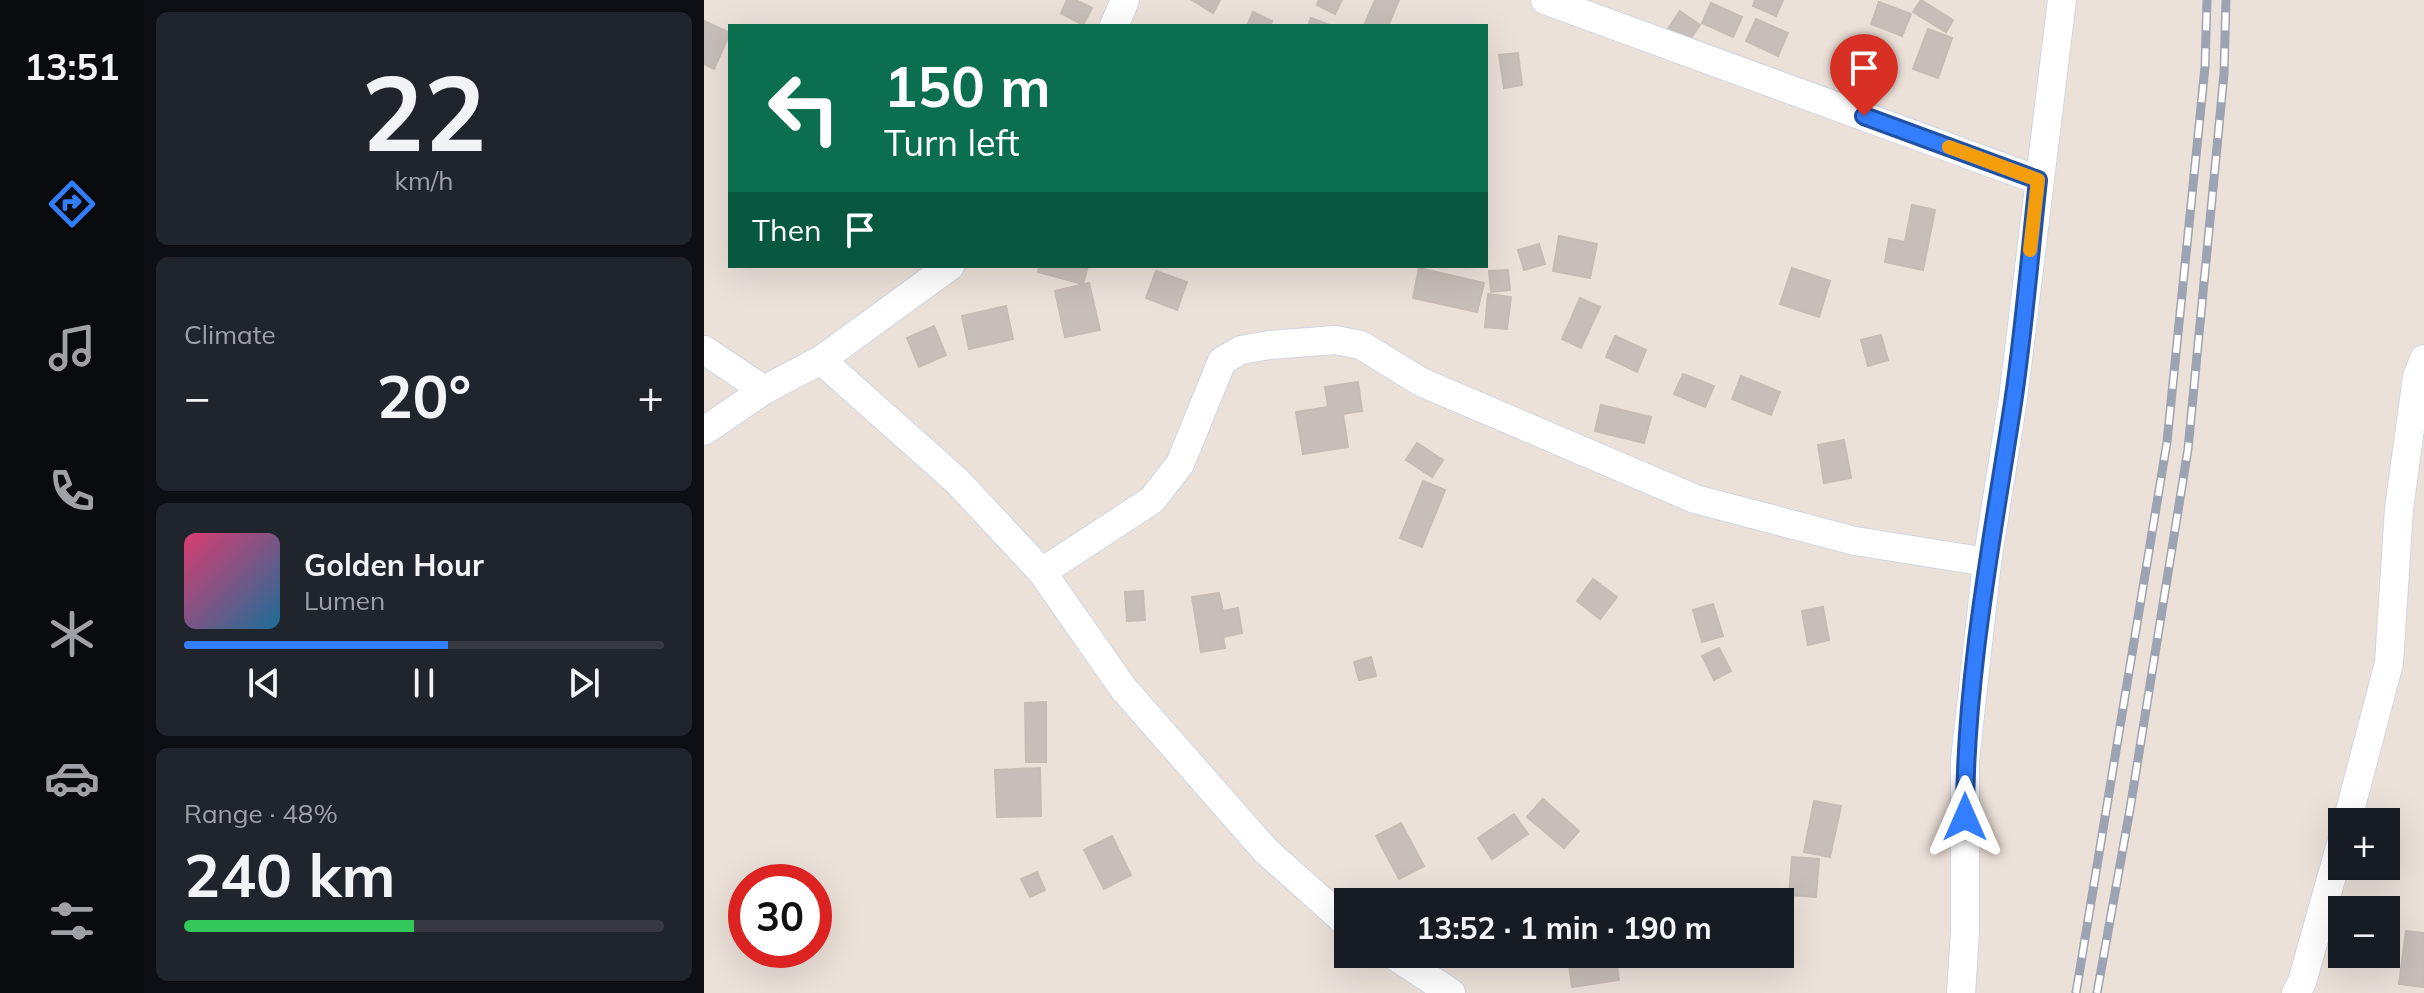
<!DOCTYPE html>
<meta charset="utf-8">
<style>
body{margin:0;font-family:Mulish,sans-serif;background:#20242c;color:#f1f3f6;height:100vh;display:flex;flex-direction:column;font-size:30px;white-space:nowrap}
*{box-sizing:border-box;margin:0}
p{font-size:26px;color:#9ea1a6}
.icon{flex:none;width:44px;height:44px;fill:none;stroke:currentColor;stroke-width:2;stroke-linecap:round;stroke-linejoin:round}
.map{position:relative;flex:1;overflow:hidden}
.sheet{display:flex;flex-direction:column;gap:12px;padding:12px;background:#0d0f14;width:560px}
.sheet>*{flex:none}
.hud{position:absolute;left:24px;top:24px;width:760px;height:244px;border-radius:0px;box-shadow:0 8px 32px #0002;background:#0b6e4f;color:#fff;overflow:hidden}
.controls{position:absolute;left:1624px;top:808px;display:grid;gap:16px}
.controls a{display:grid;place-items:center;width:72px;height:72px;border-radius:0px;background:#171b24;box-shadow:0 8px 32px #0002;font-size:40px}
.speed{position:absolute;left:24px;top:864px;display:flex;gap:16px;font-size:40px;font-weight:700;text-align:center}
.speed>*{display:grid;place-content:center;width:104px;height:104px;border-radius:50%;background:#171b24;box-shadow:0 8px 32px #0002;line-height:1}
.speed .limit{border:12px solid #d22;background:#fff;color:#111}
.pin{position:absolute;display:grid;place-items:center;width:68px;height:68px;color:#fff;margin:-82px -34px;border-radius:50% 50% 50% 0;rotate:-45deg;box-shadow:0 0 8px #0007}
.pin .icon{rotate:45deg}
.me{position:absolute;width:88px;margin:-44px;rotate:0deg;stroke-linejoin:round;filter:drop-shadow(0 0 6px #0008)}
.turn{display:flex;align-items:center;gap:28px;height:168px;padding:0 24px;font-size:36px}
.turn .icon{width:104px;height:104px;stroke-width:2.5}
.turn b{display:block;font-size:56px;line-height:68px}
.then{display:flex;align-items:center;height:76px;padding:0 24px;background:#0003;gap:16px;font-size:30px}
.big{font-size:60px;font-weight:700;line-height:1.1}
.sheet .tile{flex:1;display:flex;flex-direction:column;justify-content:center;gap:12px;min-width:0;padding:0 28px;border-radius:12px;background:#20242c}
.sheet .dial{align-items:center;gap:0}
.dial b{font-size:104px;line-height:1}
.song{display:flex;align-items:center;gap:24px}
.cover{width:96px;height:96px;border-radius:12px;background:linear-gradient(135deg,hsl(340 70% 55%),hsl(200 70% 35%))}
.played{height:8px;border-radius:4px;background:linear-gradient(90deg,#337eff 55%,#363941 55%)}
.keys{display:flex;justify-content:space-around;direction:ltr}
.heat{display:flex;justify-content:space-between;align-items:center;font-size:44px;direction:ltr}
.charge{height:12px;border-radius:6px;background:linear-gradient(90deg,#34c759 48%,#363941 0)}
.trip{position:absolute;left:630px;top:888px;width:460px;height:80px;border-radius:0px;background:#171b24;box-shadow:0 8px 32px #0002;font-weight:700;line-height:80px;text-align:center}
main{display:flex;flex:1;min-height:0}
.tabs{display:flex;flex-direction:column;width:144px;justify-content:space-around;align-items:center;background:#090b0e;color:#9ea1a6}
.tabs .icon{width:56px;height:56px}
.tabs .on{color:#337eff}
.tabs b{font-size:36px;color:#f1f3f6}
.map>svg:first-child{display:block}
</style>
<main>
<nav class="tabs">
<b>13:51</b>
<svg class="icon on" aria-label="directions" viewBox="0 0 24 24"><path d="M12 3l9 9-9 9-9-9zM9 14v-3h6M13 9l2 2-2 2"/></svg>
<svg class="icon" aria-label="music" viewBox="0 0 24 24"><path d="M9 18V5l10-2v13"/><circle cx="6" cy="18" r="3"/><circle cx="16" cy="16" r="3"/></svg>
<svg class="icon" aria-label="phone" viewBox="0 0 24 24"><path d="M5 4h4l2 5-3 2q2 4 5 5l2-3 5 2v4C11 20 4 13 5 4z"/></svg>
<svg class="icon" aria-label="climate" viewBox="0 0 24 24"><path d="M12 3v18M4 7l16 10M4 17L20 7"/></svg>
<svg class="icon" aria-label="car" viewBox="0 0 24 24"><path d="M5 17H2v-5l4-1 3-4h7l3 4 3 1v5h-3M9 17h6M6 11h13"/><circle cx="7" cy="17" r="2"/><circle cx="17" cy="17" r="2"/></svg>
<svg class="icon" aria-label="filters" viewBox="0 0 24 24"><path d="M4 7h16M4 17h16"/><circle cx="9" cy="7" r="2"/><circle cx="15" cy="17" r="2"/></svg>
</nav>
<section class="sheet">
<div class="tile dial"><b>22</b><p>km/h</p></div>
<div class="tile"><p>Climate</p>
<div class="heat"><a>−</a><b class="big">20°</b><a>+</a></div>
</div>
<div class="tile">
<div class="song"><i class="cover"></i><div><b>Golden Hour</b><p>Lumen</p></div></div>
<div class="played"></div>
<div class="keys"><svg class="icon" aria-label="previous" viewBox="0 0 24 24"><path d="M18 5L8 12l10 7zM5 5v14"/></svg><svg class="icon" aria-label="pause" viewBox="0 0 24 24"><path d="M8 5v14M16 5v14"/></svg><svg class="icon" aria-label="next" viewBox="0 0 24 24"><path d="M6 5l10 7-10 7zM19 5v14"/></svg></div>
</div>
<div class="tile"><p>Range · 48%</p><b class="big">240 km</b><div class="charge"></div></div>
</section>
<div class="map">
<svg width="1720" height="993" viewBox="0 0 1720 993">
<rect width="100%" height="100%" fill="#ece1d9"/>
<path fill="#c7beb9" stroke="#c7bcb3" stroke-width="2" d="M363 0H372L388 8 379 25 357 13Z
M488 0H516L509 13Z
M615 0H638L631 14 613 5Z
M671 0H695L684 26H660Z
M1051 0H1079L1072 16 1049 6Z
M1217 0 1249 20 1242 32 1209 12Z
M1175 2 1207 14 1198 36 1167 24Z
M1007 3 1038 17 1029 37 998 23Z
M976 11 996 25 980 48 960 35Z
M549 12 568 21 566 26H543Z
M607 18 628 26H604Z
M1052 19 1084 33 1074 56 1042 41Z
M0 21 26 33 10 69 0 64Z
M1224 29 1248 38 1234 78 1209 69Z
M814 53 818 85 800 88 795 55Z
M1208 205 1231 210 1219 270 1181 262 1185 239 1201 242Z
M855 236 893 244 886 278 849 271Z
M835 244 841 264 820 270 814 250Z
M335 266H384L379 284 334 272Z
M715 268 780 283 773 312 709 298Z
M1088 268 1126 281 1115 317 1076 304Z
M804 270 806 290 787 292 785 271Z
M452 271 483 282 473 310 442 298Z
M385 283 396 330 361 337 351 291Z
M784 294 807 297 803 329 781 327Z
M876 298 896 307 877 348 858 339Z
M302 306 309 339 265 349 258 316Z
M230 326 242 355 215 367 203 338Z
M1177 335 1184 360 1164 366 1157 340Z
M911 336 942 350 933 372 902 357Z
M979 374 1010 386 1001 407 970 394Z
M1037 376 1076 392 1067 415 1028 399Z
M654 382 658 411 639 414 644 447 599 454 592 412 624 407 621 387Z
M897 405 947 417 940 443 891 431Z
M1140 440 1147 478 1120 483 1114 445Z
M713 443 739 460 728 477 702 460Z
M719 481 741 490 718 547 696 538Z
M889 579 913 597 896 619 873 601Z
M439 591 441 620 423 621 421 592Z
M515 593 519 611 534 608 538 633 519 637 521 648 497 652 488 597Z
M1009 604 1019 636 998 642 989 610Z
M1119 607 1125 640 1104 645 1098 611Z
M1015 648 1027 671 1010 680 998 656Z
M667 657 672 676 655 680 650 662Z
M342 702V762H322L321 703Z
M336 768 337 816 293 817 291 770Z
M839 799 875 831 860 848 823 817Z
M1110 801 1137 806 1126 857 1100 852Z
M810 814 824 834 788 859 774 838Z
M697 823 720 866 695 879 672 836Z
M408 836 427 875 400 889 380 850Z
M1088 857 1115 859 1112 897 1085 895Z
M333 872 341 890 326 897 317 879Z
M1702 931 1720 933 1719 987 1695 984Z
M912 958 915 980 868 987 865 965Z"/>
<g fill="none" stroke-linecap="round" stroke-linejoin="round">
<defs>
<path id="street" d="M841 0 1334 180
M410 26 421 0
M0 350 60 390
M117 360 253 481 338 572 419 688 562 851 644 924
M0 431 60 390 117 360 246 266
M338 572 448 500 476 464 518 361 537 350 565 345 631 340 657 345 717 382 991 499 1151 541 1283 562
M1643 822 1685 663 1695 509 1713 377 1720 359
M688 954 747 993
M1257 993 1261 932V760L1283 562 1309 399 1358 0
M1592 993 1598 982 1638 840"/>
</defs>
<use href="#street" stroke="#cfd6e2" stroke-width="30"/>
<use href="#street" stroke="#fff" stroke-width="28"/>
<defs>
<path id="rail" d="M1372 993 1463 442 1501 67 1503 0
M1393 993 1426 809 1484 449 1520 74 1522 0"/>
</defs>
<use href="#rail" stroke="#9ca4b4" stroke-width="9"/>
<use href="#rail" stroke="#fff" stroke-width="6" stroke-dasharray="18" stroke-linecap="butt"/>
</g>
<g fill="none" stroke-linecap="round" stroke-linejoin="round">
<defs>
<path id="route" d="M1160 116 1334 180C1326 254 1320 329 1309 403 1288 540 1261 678 1261 817"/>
</defs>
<use href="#route" stroke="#2152a6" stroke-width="20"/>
<use href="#route" stroke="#337eff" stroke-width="14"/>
<path stroke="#f59e0b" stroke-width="14" d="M1245 147 1334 180 1326 250"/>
</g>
</svg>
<div class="controls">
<a>+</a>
<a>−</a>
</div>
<div class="speed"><div class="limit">30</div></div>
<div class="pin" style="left:1160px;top:116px;background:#d93025"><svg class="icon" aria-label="arrive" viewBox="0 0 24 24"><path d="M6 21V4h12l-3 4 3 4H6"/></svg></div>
<svg class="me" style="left:1261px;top:817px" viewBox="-20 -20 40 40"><path d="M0-17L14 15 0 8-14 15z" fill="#337eff" stroke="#fff" stroke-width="4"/></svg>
<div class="trip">13:52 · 1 min · 190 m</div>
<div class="hud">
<div class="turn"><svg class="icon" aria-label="left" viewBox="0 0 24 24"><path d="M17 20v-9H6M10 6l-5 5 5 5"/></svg><div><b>150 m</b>Turn left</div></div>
<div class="then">Then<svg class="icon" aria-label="arrive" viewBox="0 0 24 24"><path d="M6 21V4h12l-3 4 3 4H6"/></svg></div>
</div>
</div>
</main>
